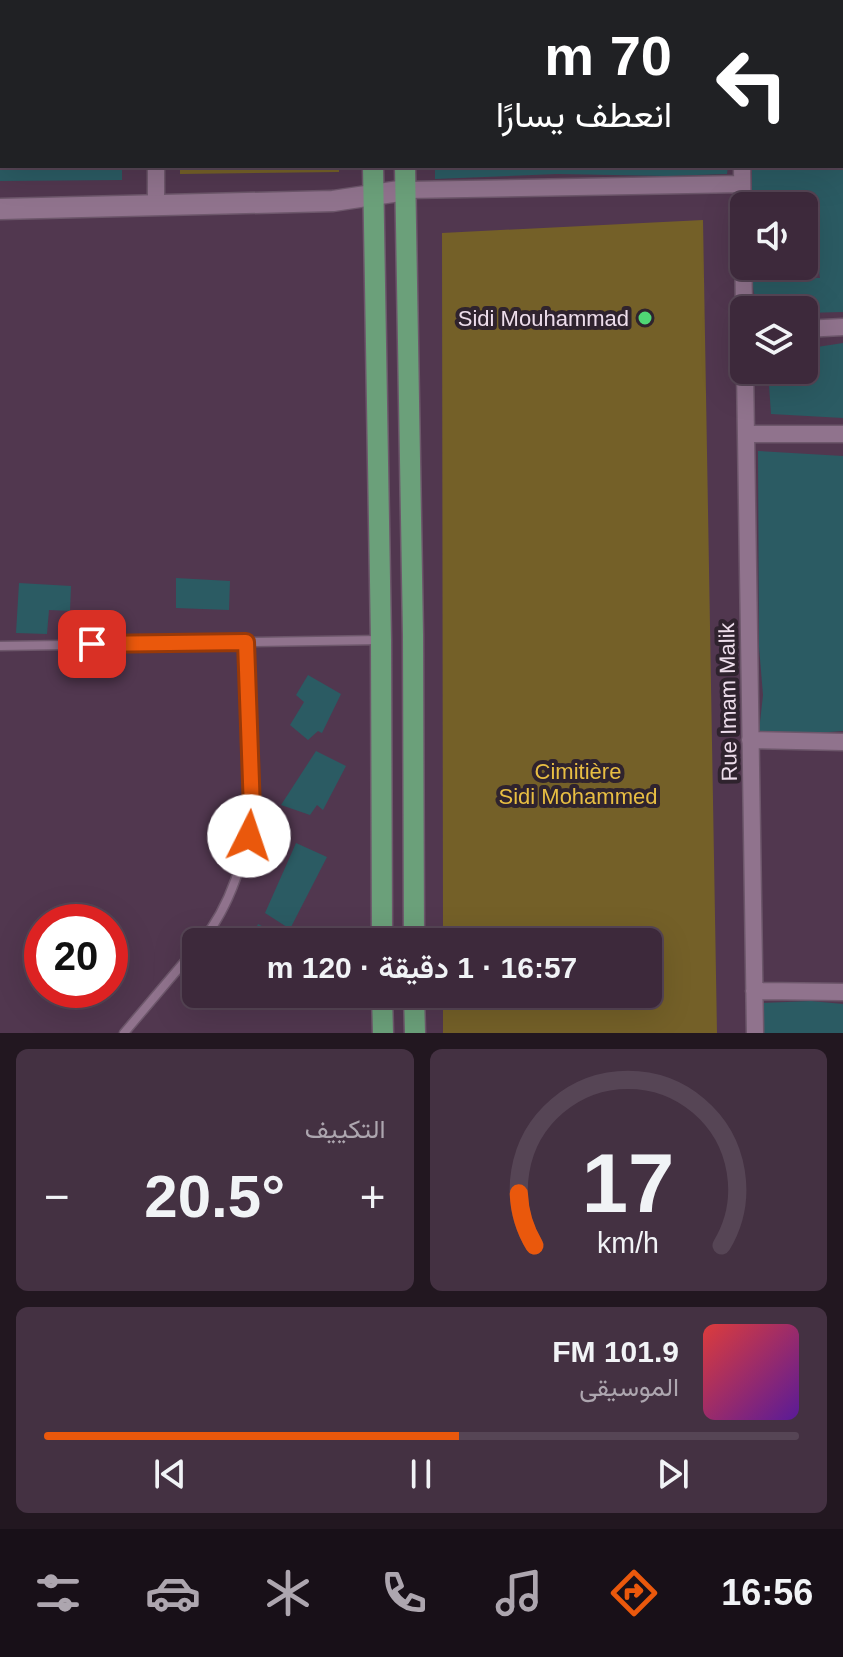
<!DOCTYPE html>
<html lang="ar">
<meta charset="utf-8">
<style>
body{margin:0;font-family:Arial,Vazirmatn,sans-serif;background:#443142;color:#f1f3f6;direction:rtl;height:100vh;display:flex;flex-direction:column;font-size:30px;white-space:nowrap}
*{box-sizing:border-box;margin:0}
p{font-size:26px;color:#ada6af}
.icon{flex:none;width:44px;height:44px;fill:none;stroke:currentColor;stroke-width:2;stroke-linecap:round;stroke-linejoin:round}
.map{position:relative;height:1033px;overflow:hidden;direction:ltr}
.sheet{display:flex;flex-direction:column;gap:16px;padding:16px;background:#221720;flex:1}
.sheet>*{flex:none}
.guide{position:absolute;left:0px;top:0px;width:844px;height:168px;box-shadow:0 8px 32px #0002,0 0 0 2px #564555;direction:rtl;background:#202124;color:#fff;overflow:hidden}
.controls{position:absolute;left:730px;top:192px;display:grid;gap:16px}
.controls a{display:grid;place-items:center;width:88px;height:88px;border-radius:12px;background:#3d293b;box-shadow:0 8px 32px #0002,0 0 0 2px #564555;font-size:40px}
.speed{position:absolute;left:24px;top:904px;display:flex;gap:16px;font-size:40px;font-weight:700;text-align:center}
.speed>*{display:grid;place-content:center;width:104px;height:104px;border-radius:50%;background:#3d293b;box-shadow:0 8px 32px #0002,0 0 0 2px #564555;line-height:1}
.speed .limit{border:12px solid #d22;background:#fff;color:#111}
.pin{position:absolute;display:grid;place-items:center;width:68px;height:68px;color:#fff;margin:-34px;border-radius:16px;box-shadow:0 4px 12px #0006}
.me{position:absolute;width:88px;margin:-44px;rotate:4deg;stroke-linejoin:round;filter:drop-shadow(0 0 6px #0008)}
.turn{display:flex;align-items:center;gap:28px;height:168px;padding:0 40px;font-size:36px}
.turn .icon{width:104px;height:104px;stroke-width:2.5}
.turn b{display:block;font-size:56px;line-height:68px}
.big{font-size:60px;font-weight:600;line-height:1.1}
.sheet .tile{flex:1;display:flex;flex-direction:column;justify-content:center;gap:12px;min-width:0;padding:0 28px;border-radius:12px;background:#443142}
.sheet .dial{align-items:center;gap:0}
.dial svg{height:208px;overflow:visible;fill:none;stroke:#564555;stroke-width:7;stroke-linecap:round;text-anchor:middle}
.dial text{fill:#f1f3f6;stroke:none}
.song{display:flex;align-items:center;gap:24px}
.cover{width:96px;height:96px;border-radius:12px;background:linear-gradient(135deg,hsl(0 70% 55%),hsl(270 70% 35%))}
.played{height:8px;border-radius:4px;background:linear-gradient(90deg,#ea580c 55%,#564555 55%)}
.keys{display:flex;justify-content:space-around;direction:ltr}
.heat{display:flex;justify-content:space-between;align-items:center;font-size:44px;direction:ltr}
.sheet .tiles{flex:1;display:grid;gap:16px;grid-template-columns:1fr 1fr}
.tile:last-child{grid-column:span 2}
.trip{position:absolute;left:182px;top:928px;width:480px;height:80px;border-radius:12px;background:#3d293b;box-shadow:0 8px 32px #0002,0 0 0 2px #564555;font-weight:600;line-height:80px;text-align:center;direction:rtl}
.tabs{display:flex;height:128px;justify-content:space-around;align-items:center;background:#181018;color:#ada6af}
.tabs .icon{width:56px;height:56px}
.tabs .active{color:#ea580c}
.tabs b{font-size:36px;color:#f1f3f6}
.map>svg:first-child{display:block}
</style>
<div class="map">
<svg width="843" height="1033" viewBox="0 0 843 1033">
<rect width="100%" height="100%" fill="#51374f"/>
<path fill="#746028" d="M180 166H339V172L180 174Z
M703 220 717 1033H443V994H648V942H443L442 233Z"/>
<path fill="#2b5b63" d="M0 166H122V180L0 181Z
M435 166H728L727 174 668 176 557 174 435 179Z
M752 166H843V312L804 313V310H757L751 276 820 278 815 242H804V206H752Z
M641 311 651 312 650 324 639 323Z
M843 343V418L771 414 768 370H804V349Z
M758 451 843 456V731L816 733 759 731 763 695 759 647Z
M176 578 230 581 229 610 176 608Z
M19 583 71 586 70 611 49 610 47 634 16 633Z
M308 675 341 694 322 733 318 731 308 740 290 725 304 702 296 695Z
M316 751 346 766 323 810 317 805 310 815 281 805Z
M296 843 327 857 290 929 265 913Z
M258 924 293 942H250Z
M811 1001 843 1004V1033H762L759 1003Z"/>
<g fill="none" stroke-linecap="round" stroke-linejoin="round">
<defs>
<path id="lane" d="M69 0 70 2
M0 646 379 640
M201 942C231 906 246 855 252 810L246 642
M124 1033 196 948"/>
<path id="street" d="M33 2V0
M531 2V0
M699 2V0
M790 2V0
M0 77H2
M842 134H843
M156 166V205
M742 166 744 310
M406 190 742 184
M804 329 843 327
M745 370 755 1033
M747 434H843
M750 740 843 742
M754 991 843 992"/>
<path id="secondary" d="M0 209 333 201 406 190"/>
<path id="primary" d="M371 0V2
M402 0V2
M373 166 381 640 382 942
M405 166 413 635 414 942
M382 994 383 1033
M414 994 415 1033"/>
</defs>
<use href="#lane" stroke="#6d576b" stroke-width="11"/>
<use href="#street" stroke="#6d576b" stroke-width="19"/>
<use href="#secondary" stroke="#6d576b" stroke-width="23"/>
<use href="#primary" stroke="#6d576b" stroke-width="23"/>
<use href="#lane" stroke="#90738d" stroke-width="8"/>
<use href="#street" stroke="#90738d" stroke-width="16"/>
<use href="#secondary" stroke="#90738d" stroke-width="20"/>
<use href="#primary" stroke="#6ba07a" stroke-width="20"/>
</g>
<g fill="none" stroke-linecap="round" stroke-linejoin="round">
<defs>
<path id="route" d="M92 644 246 642 252 810 249 836"/>
</defs>
<use href="#route" stroke="#983908" stroke-width="20"/>
<use href="#route" stroke="#ea580c" stroke-width="14"/>
</g>
<circle fill="#4fd675" stroke="#2f232e" stroke-width="3" cx="645" cy="318" r="8"/>
<g text-anchor="middle" dominant-baseline="central" stroke-width="8" stroke-linejoin="round" paint-order="stroke">
<g font-size="22" fill="#edddeb" stroke="#2f232e" text-anchor="end">
<text x="629" y="318">Sidi Mouhammad</text>
</g>
<g font-size="22" fill="#edddeb" stroke="#2f232e">
<text transform="translate(728 702) rotate(-91)">Rue Imam Malik</text>
</g>
<g font-size="22" fill="#e8be43" stroke="#2f232e">
<text x="578" y="771">Cimitière<tspan x="578" dy="25">Sidi Mohammed</tspan></text>
</g>
</g>
</svg>
<div class="controls">
<a><svg class="icon" aria-label="sound" viewBox="0 0 24 24"><path d="M4 9h4l5-4v14l-5-4H4zM17 9q2 3 0 6"/></svg></a>
<a><svg class="icon" aria-label="layers" viewBox="0 0 24 24"><path d="M12 4l9 5-9 5-9-5zM3 14l9 5 9-5"/></svg></a>
</div>
<div class="speed"><div class="limit">20</div></div>
<div class="pin" style="left:92px;top:644px;background:#d93025"><svg class="icon" aria-label="arrive" viewBox="0 0 24 24"><path d="M6 21V4h12l-3 4 3 4H6"/></svg></div>
<svg class="me" style="left:249px;top:836px" viewBox="-20 -20 40 40"><circle r="19" fill="#fff"/><path d="M0-13L10 11 0 6-10 11z" fill="#ea580c"/></svg>
<div class="trip">16:57 · 1 دقيقة · 120 m</div>
<div class="guide">
<div class="turn"><svg class="icon" aria-label="left" viewBox="0 0 24 24"><path d="M17 20v-9H6M10 6l-5 5 5 5"/></svg><div><b>70 m</b>انعطف يسارًا</div></div>
</div>
</div>
<section class="sheet">
<div class="tiles">
<div class="tile dial"><svg viewBox="0 0 100 80">
<path d="M14 69A42 42 0 1 1 86 69"/>
<path d="M14 69A42 42 0 0 1 8 49" stroke="#ea580c"/>
<text x="50" y="56" font-size="32" font-weight="700">17</text>
<text x="50" y="72" font-size="11">km/h</text>
</svg></div>
<div class="tile"><p>التكييف</p>
<div class="heat"><a>−</a><b class="big">20.5°</b><a>+</a></div>
</div>
<div class="tile">
<div class="song"><i class="cover"></i><div><b>101.9 FM</b><p>الموسيقى</p></div></div>
<div class="played"></div>
<div class="keys"><svg class="icon" aria-label="previous" viewBox="0 0 24 24"><path d="M18 5L8 12l10 7zM5 5v14"/></svg><svg class="icon" aria-label="pause" viewBox="0 0 24 24"><path d="M8 5v14M16 5v14"/></svg><svg class="icon" aria-label="next" viewBox="0 0 24 24"><path d="M6 5l10 7-10 7zM19 5v14"/></svg></div>
</div>
</div>
</section>
<nav class="tabs">
<b>16:56</b>
<svg class="icon active" aria-label="directions" viewBox="0 0 24 24"><path d="M12 3l9 9-9 9-9-9zM9 14v-3h6M13 9l2 2-2 2"/></svg>
<svg class="icon" aria-label="music" viewBox="0 0 24 24"><path d="M9 18V5l10-2v13"/><circle cx="6" cy="18" r="3"/><circle cx="16" cy="16" r="3"/></svg>
<svg class="icon" aria-label="phone" viewBox="0 0 24 24"><path d="M5 4h4l2 5-3 2q2 4 5 5l2-3 5 2v4C11 20 4 13 5 4z"/></svg>
<svg class="icon" aria-label="climate" viewBox="0 0 24 24"><path d="M12 3v18M4 7l16 10M4 17L20 7"/></svg>
<svg class="icon" aria-label="car" viewBox="0 0 24 24"><path d="M5 17H2v-5l4-1 3-4h7l3 4 3 1v5h-3M9 17h6M6 11h13"/><circle cx="7" cy="17" r="2"/><circle cx="17" cy="17" r="2"/></svg>
<svg class="icon" aria-label="filters" viewBox="0 0 24 24"><path d="M4 7h16M4 17h16"/><circle cx="9" cy="7" r="2"/><circle cx="15" cy="17" r="2"/></svg>
</nav>
